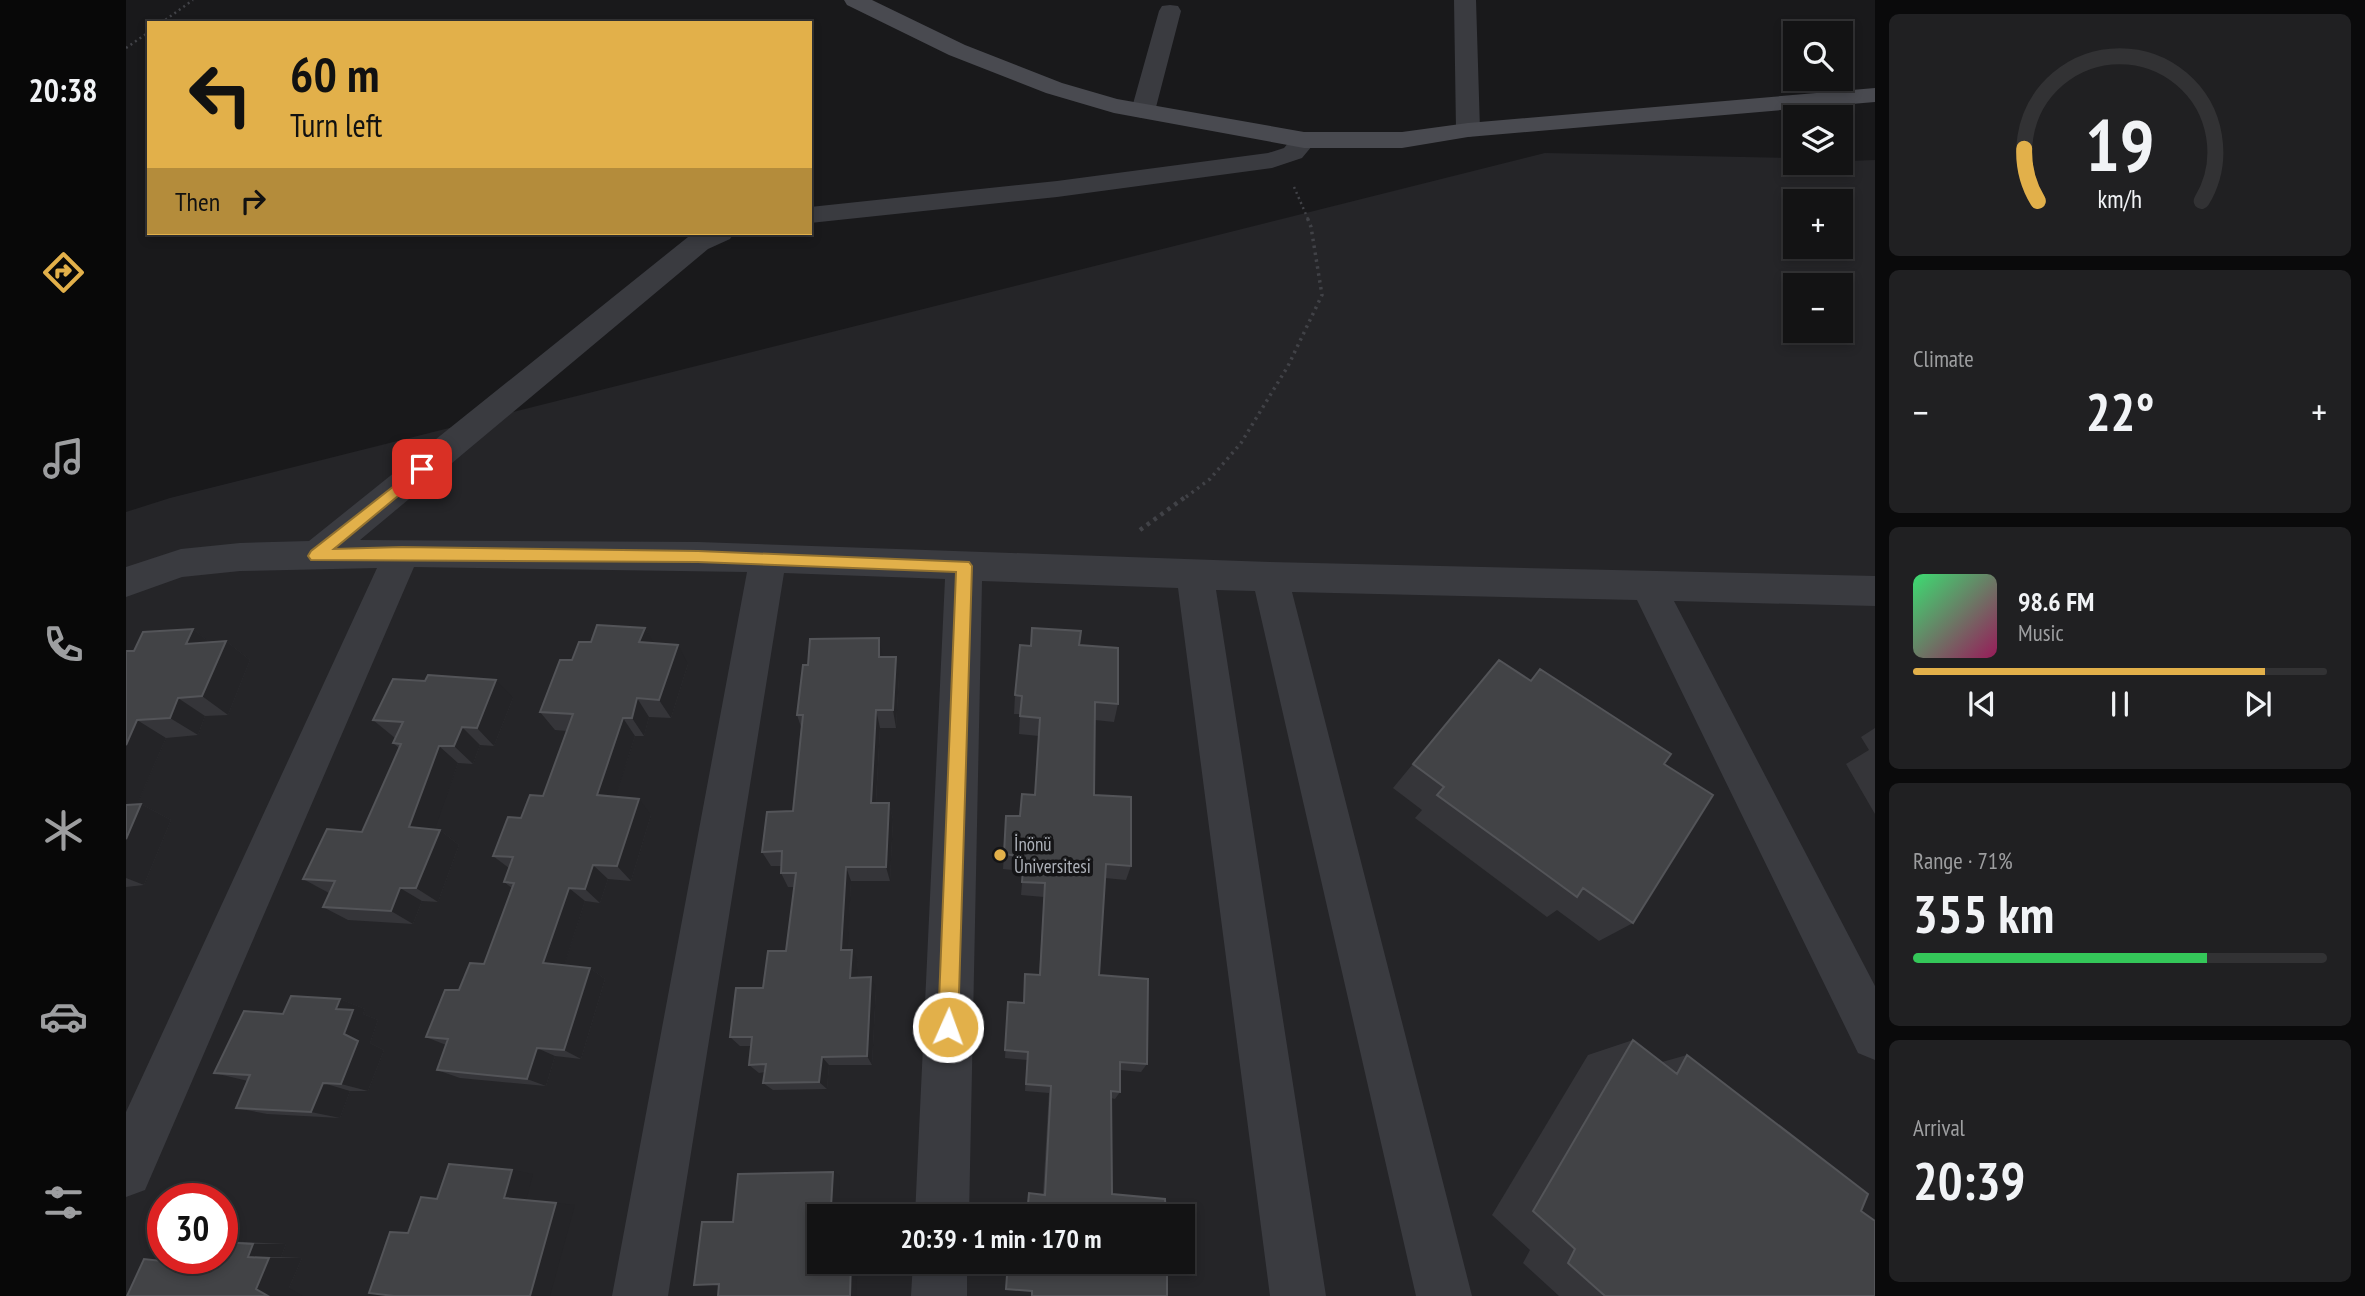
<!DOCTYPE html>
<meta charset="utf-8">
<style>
body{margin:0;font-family:"PT Sans Narrow",sans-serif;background:#202022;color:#f1f3f6;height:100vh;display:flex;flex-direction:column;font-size:26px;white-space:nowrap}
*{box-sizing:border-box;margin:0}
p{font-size:23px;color:#9d9ea0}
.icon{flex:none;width:38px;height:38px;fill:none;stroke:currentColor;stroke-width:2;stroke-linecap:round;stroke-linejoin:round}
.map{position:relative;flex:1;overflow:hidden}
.side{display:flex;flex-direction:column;gap:14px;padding:14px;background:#0a0a0b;width:490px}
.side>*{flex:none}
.top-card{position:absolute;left:21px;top:21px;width:665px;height:214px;border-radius:0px;box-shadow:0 4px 10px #0003,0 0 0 2px #323234;background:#e2b04a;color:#111;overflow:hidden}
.controls{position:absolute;left:1657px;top:21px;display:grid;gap:14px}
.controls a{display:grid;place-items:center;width:70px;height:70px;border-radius:0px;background:#131314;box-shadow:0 4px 10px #0003,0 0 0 2px #323234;font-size:35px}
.speed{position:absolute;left:21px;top:1183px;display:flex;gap:14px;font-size:35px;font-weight:700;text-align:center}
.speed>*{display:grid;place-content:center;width:91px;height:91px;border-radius:50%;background:#131314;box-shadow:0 4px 10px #0003,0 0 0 2px #323234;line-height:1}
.speed .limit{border:10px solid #d22;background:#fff;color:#111}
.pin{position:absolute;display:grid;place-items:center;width:60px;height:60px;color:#fff;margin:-30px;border-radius:14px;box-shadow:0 4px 10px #0006}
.me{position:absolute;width:77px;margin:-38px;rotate:2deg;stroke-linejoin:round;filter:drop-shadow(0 0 5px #0008)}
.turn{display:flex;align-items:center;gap:24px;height:147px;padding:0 28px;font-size:32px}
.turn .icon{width:91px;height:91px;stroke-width:2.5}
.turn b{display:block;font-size:49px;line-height:60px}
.then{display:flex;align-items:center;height:66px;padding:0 28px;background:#0003;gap:14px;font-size:26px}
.big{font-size:52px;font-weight:700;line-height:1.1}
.side .card{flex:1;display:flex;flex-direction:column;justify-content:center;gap:10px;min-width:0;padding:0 24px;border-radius:10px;background:#202022}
.side .dial{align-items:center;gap:0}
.dial svg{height:182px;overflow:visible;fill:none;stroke:#323234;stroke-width:7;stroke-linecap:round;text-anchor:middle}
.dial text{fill:#f1f3f6;stroke:none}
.song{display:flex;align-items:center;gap:21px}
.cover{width:84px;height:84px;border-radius:10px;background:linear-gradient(135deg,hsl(140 70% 55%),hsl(330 70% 35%))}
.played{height:7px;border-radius:4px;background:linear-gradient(90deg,#e2b04a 85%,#323234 85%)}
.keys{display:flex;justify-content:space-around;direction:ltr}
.heat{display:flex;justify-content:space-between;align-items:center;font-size:38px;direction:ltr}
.charge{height:10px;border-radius:5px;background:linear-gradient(90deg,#34c759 71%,#323234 0)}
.trip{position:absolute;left:681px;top:1204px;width:388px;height:70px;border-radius:0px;background:#131314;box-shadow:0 4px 10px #0003,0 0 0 2px #323234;font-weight:700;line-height:70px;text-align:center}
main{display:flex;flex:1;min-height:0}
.dock{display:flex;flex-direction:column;width:126px;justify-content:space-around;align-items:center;background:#080808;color:#9d9ea0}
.dock .icon{width:49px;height:49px}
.dock .active{color:#e2b04a}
.dock b{font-size:32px;color:#f1f3f6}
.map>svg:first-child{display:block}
</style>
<main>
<nav class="dock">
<b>20:38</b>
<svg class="icon active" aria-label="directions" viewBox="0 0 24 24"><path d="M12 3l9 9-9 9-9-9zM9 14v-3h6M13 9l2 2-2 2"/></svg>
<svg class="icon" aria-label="music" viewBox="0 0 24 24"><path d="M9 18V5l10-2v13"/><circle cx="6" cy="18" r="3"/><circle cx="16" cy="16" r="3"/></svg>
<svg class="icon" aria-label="phone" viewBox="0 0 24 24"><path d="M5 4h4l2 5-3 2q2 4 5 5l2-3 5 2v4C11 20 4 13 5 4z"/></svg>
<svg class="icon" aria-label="climate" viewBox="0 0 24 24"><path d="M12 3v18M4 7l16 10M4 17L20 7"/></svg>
<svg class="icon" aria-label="car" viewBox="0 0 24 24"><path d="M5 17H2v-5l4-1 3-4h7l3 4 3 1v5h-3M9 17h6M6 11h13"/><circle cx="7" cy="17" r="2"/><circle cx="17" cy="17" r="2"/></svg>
<svg class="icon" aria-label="filters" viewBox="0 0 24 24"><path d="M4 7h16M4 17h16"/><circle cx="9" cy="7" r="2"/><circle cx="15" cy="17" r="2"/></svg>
</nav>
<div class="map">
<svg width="1749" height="1296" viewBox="0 0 1749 1296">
<rect width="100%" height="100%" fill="#19191b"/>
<path fill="#252528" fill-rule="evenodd" d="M1419 153 1669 158 1670 163 1749 160V1296H0V512L44 498ZM1670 201H1715V247H1670ZM1670 285H1715V331H1670ZM37 1199H96V1258H37ZM693 1216H1057V1262H693Z"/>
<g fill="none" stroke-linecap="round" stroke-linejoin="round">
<path stroke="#414247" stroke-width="2.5" stroke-dasharray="2 3.5" stroke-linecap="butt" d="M35 23 67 0
M0 48 23 32
M1168 187 1182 219"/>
<path stroke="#414247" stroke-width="3.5" stroke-dasharray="2.5 4.5" stroke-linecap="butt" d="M1060 497 1084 479 1115 443 1162 366 1196 295 1185 227 1181 217"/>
<path stroke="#414247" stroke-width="4.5" stroke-dasharray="3.5 5" stroke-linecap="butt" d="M1014 530 1062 495"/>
<path fill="#3a3b40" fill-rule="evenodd" d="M1328 0H1350L1354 130 1351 135 1342 137 1333 135 1330 130Z
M1044 5 1052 6 1055 11 1029 111 1026 116 1017 118 1008 116 1005 111 1033 11 1036 6Z
M1178 132 1187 135 1191 140 1176 158 1146 168 931 197 684 223V207L931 181 1142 153 1158 148 1169 135Z
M572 233H608L604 239 582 249 234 540 572 542 1144 562 1749 576V606L1548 601 1749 986V1060L1732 1053 1511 600 1166 592 1346 1296H1290L1129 591 1090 590 1200 1296H1144L1052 588 856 581 843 1216H789L819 579 658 573 542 1296H486L621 572 288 567 19 1190 0 1197V1112L251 568 114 571 56 577 0 597V567L55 549 114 543 183 541 562 237Z
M787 1262H841V1296H785Z"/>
<path fill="#494a50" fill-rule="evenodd" d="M718 0H746L839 45 936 83 991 99 1178 132H1276L1342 123 1749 88V102L1342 137 1276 148H1178L988 113 920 93 823 55 721 5Z"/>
</g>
<path fill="#353539" d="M519 628 527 643 562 664 545 718 523 717 518 736H509L489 797 525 815 505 881 482 879 474 903 459 901 438 965 464 968 479 979 455 1059 429 1056 420 1086 334 1078 311 1070 320 1045 300 1037 333 990 358 964 386 888 378 882 383 868 367 856 417 796 441 731 429 730 414 712 446 660 465 642Z
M67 629 83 642 100 641 124 660 102 715 79 716 72 735 40 738 11 804H15L45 820 18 885 0 887V651H8Z
M953 645 992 704 988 722 969 720 968 795 1005 866 1000 880 979 878 973 975 1021 1064 1015 1072 994 1070V1092L989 1099 985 1098 986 1194 1040 1216H900L902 1196 903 1193 917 1194 923 1093 899 1091 901 1060 879 1058 882 1002 898 1003 913 975 918 897 895 895 897 871 877 869 878 854 894 816 909 795 913 736 893 734 894 714H888L889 695 905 646Z
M757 657 773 676 770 728H754L750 803H763L767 819 764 881H725L721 950 732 961 730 978 750 988 746 1065H703L701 1089 647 1090 637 1083 639 1072 633 1073 623 1065 625 1046H614L604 1037 637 988 660 951 668 887H662L655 873V866H645L636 852 667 811 675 727 671 715Z
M1373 660 1404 680 1414 669 1538 764 1507 923 1473 941 1431 910 1421 917 1289 818 1296 810 1267 788Z
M387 698 368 746 354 745 347 764 332 763 308 829 314 830 333 845 312 902 296 901 287 924 222 920 197 907 203 893 177 879 236 832 273 748 267 743 269 738 247 720Z
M1749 728V814L1720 764 1743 750 1735 737Z
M214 999 239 1009 237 1014 252 1020 244 1043 258 1050 242 1091H224L214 1118 141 1114 110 1108 122 1081 88 1073Z
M1507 1040 1536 1062 1561 1055 1735 1211 1749 1296H1433L1397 1263 1404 1250 1366 1215 1462 1055Z
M96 1241 160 1244 155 1257 176 1258 163 1288 18 1259 64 1260 96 1258Z"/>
<path fill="#242427" d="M519 628 530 647 513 642Z
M67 629 92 649 60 644Z
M753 638 757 658 753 657Z
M100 641 124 660 102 715 76 696Z
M552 645 562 664 545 718 533 700Z
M770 657 773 676 770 728 767 710Z
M370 680 387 698 368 746 351 728Z
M52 698 79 716 72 735 44 718Z
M511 698 523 717 518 736 506 718Z
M750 710 754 728 749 819 745 803Z
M497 718 509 736 485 811 471 795Z
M11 720 40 738 3 823 0 821V745Z
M336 727 354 745 347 764 328 746Z
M313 746 332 763 304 843 283 827Z
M513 799 525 815 505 881 491 866Z
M763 803 767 819 764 881 760 867Z
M15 804 45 820 18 885 0 878V839Z
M314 830 333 845 312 902 290 888Z
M467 865 482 879 474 903 459 889Z
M720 867 725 881 721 962 715 950Z
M274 888 296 901 287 924 265 911Z
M443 888 459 901 435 975 417 963Z
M726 950 732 961 730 989 724 978Z
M464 968 479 979 455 1059 438 1050Z
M745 977 750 988 746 1065 741 1056Z
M214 999 239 1009 237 1014 252 1020 244 1043 258 1050 242 1091 215 1084 218 1034 210 1009Z
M411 1048 429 1056 420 1086 401 1079Z
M696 1057 703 1065 701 1089 693 1082Z
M197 1083 224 1091 214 1118 185 1112Z
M386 1170 407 1174 400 1201 378 1198Z
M707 1172 714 1176 713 1210 705 1207Z
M430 1203 449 1205 424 1296H404Z
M729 1207 735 1210V1216H728Z
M127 1244H160L155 1257H122Z
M143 1258H176L163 1288 177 1296H142L130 1289Z
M725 1262H732L730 1296H724Z"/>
<path fill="#424346" stroke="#535458" stroke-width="2" d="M471 625 519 628 513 642 552 645 533 700 511 698 506 718H497L471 795 513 799 491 866 467 865 459 889 443 888 417 963 464 968 438 1050 411 1048 401 1079 311 1070 322 1039 300 1037 319 990H333L344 963 358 964 388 883 378 882 387 857 367 856 382 817 395 818 404 795 417 796 447 714 414 712 434 660H446L453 642H465Z
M906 628 955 631 953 645 992 648V704L969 702 968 795 1005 797V866L980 864 973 975 1022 979 1021 1064 994 1062V1092L985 1091 986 1194 1039 1199 1040 1216H901L903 1193 919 1195 925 1086 900 1084 902 1052 879 1050 882 1002 898 1003 899 974 914 975 919 883 896 882 898 857 878 854 880 816H894L896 794 909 795 914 718 894 716 896 696 889 695 894 645 905 646Z
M67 629 60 644 100 641 76 696 52 698 44 718 11 720 0 745V651H8L17 632Z
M753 638V657H770L767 710H750L745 803H763L760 867H720L715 950H726L724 978 745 977 741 1056 696 1057 693 1082 637 1083 640 1064 623 1065 626 1037H604L610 988H637L642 951H660L670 873H655L656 851 636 852 641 812 667 811 677 715H671L677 665H682L684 639Z
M1373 660 1405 681 1414 669 1545 754 1538 764 1587 795 1507 923 1457 888 1451 897 1311 795 1318 787 1287 764Z
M302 675 370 680 351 728 336 727 328 746H313L283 827 314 830 290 888H274L265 911 197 907 209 881 177 879 201 829 236 832 275 744 267 743 277 722 247 720 267 679 299 681Z
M15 804 0 839V805Z
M165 996 214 999 210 1009 227 1010 218 1034 232 1041 215 1084 197 1083 185 1112 110 1108 124 1075 88 1073 118 1011 157 1014Z
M1507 1040 1551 1074 1561 1055 1742 1194 1735 1211 1749 1221V1296H1479L1442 1263 1449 1249 1407 1211Z
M323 1164 386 1170 378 1198 430 1203 404 1296H268L243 1293 264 1232 282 1233 295 1197 311 1199Z
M707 1172 705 1207H729L728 1216H693V1262H725L724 1296H592L593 1284 568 1285 576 1222H607L612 1174Z
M96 1242 127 1244 122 1257 143 1258 130 1289 142 1296H1L18 1259 62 1264 65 1258H96Z
M882 1262H1041V1296H906V1291L880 1289Z"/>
<path fill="#e2b04a" stroke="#937230" stroke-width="2" d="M296 464 301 465V472L208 549 276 547 572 551 843 562 846 566 832 1027 829 1034 822 1037 815 1034 812 1027 830 572 572 562 185 560 182 556 185 551Z"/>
<circle fill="#e2b04a" stroke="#141416" stroke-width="2.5" cx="874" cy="855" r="7"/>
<g text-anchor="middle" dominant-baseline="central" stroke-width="7" stroke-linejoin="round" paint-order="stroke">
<g font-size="19" fill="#adb1b9" stroke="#141416" text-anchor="start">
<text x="888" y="844">İnönü<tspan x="888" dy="22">Üniversitesi</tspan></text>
</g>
</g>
</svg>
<div class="controls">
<a><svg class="icon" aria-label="search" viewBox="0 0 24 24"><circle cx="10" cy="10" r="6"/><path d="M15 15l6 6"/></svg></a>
<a><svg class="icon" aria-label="layers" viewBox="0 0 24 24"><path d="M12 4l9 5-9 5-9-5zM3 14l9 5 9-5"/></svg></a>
<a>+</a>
<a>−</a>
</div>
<div class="speed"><div class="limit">30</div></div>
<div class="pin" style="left:296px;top:469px;background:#d93025"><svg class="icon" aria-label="arrive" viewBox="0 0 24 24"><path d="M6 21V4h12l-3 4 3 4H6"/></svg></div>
<svg class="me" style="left:822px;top:1027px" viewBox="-20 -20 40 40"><circle r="17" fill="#e2b04a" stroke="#fff" stroke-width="3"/><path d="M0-11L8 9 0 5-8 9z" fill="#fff"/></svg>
<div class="trip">20:39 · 1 min · 170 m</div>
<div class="top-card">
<div class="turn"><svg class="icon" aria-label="left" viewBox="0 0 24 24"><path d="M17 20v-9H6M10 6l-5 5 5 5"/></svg><div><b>60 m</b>Turn left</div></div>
<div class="then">Then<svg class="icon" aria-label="right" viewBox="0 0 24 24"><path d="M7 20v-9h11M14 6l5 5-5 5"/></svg></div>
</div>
</div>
<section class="side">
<div class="card dial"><svg viewBox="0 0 100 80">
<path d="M14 69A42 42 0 1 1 86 69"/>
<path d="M14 69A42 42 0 0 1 8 46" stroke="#e2b04a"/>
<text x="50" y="56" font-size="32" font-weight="700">19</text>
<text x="50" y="72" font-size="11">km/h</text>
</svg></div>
<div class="card"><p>Climate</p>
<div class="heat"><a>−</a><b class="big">22°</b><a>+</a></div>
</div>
<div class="card">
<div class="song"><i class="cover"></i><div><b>98.6 FM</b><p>Music</p></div></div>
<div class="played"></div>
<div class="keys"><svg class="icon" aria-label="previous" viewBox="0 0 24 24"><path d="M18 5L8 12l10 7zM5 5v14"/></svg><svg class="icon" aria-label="pause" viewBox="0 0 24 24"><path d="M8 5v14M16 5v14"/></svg><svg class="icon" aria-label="next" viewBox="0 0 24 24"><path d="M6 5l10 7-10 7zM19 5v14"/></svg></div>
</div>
<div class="card"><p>Range · 71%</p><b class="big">355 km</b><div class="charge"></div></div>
<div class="card"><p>Arrival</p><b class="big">20:39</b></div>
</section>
</main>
